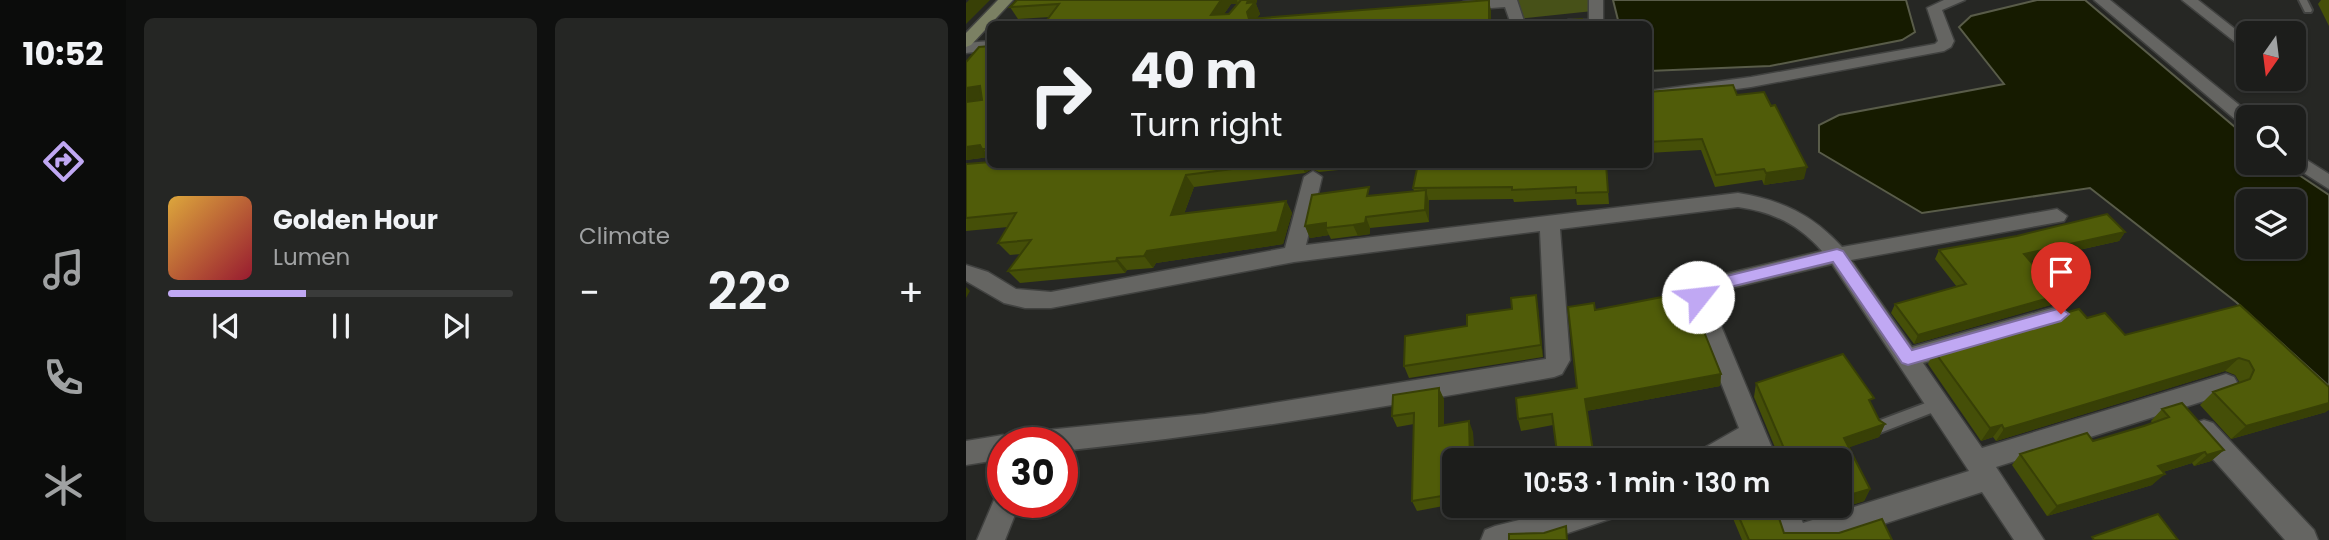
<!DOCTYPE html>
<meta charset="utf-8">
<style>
body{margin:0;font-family:Poppins,sans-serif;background:#252624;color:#f1f3f6;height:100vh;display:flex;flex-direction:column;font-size:26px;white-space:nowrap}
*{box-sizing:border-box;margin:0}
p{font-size:23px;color:#a0a2a3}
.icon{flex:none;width:38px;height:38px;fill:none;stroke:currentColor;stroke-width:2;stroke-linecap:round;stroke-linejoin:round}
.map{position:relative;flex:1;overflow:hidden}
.sheet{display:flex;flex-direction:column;gap:18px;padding:18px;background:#0f100f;width:840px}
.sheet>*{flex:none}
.guide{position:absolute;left:21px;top:21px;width:665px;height:147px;border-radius:10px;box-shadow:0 2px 5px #0004,0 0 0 2px #3a3b3a;background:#1c1d1b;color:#f1f3f6;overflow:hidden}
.needle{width:46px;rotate:194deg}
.controls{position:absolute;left:1270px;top:21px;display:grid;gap:14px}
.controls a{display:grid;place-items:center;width:70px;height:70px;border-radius:10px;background:#1c1d1b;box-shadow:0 2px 5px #0004,0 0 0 2px #3a3b3a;font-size:35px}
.speed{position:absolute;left:21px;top:427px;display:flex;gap:14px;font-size:35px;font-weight:700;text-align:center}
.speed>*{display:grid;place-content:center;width:91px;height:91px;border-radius:50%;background:#1c1d1b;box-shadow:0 2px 5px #0004,0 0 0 2px #3a3b3a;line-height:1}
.speed .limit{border:10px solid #d22;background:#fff;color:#111}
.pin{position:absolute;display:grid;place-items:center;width:60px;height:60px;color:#fff;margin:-72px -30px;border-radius:50% 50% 50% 0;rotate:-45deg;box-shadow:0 0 7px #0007}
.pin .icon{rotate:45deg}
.me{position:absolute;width:77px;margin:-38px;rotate:61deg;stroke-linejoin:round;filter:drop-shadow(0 0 5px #0008)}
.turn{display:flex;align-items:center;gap:24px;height:147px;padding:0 28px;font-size:32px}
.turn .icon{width:91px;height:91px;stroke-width:2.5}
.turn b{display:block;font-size:49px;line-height:60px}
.big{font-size:52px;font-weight:600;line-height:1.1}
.sheet .tile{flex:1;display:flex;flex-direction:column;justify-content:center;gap:10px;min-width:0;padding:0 24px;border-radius:10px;background:#252624}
.song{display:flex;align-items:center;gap:21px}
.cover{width:84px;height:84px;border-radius:10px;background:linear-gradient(135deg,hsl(40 70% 55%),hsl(350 70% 35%))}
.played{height:7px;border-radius:4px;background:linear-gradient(90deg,#c0a8f3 40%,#3a3b3a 40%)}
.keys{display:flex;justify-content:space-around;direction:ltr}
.heat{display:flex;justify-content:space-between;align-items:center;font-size:38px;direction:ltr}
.sheet .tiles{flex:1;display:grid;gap:18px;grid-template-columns:repeat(2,1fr)}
.trip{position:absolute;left:476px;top:448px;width:410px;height:70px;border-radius:10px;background:#1c1d1b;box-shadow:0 2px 5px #0004,0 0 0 2px #3a3b3a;font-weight:600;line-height:70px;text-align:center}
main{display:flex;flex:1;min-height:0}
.tabs{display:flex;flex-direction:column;width:126px;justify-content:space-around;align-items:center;background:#0b0c0b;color:#a0a2a3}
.tabs .icon{width:49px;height:49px}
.tabs .selected{color:#c0a8f3}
.tabs b{font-size:32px;color:#f1f3f6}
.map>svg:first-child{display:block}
</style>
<main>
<nav class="tabs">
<b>10:52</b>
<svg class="icon selected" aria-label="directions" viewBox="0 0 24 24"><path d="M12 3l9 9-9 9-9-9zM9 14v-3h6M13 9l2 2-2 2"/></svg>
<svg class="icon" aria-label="music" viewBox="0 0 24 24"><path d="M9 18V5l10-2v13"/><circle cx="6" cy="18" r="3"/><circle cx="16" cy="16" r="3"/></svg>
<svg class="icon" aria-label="phone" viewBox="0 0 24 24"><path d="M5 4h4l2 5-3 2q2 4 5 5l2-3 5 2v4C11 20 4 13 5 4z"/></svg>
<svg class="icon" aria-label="climate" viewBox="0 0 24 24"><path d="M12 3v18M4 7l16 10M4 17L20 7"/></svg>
</nav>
<section class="sheet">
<div class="tiles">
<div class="tile">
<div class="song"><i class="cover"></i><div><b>Golden Hour</b><p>Lumen</p></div></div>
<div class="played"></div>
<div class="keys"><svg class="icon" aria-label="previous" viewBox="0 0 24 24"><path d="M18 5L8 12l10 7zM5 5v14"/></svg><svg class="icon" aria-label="pause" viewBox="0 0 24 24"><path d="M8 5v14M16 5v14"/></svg><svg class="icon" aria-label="next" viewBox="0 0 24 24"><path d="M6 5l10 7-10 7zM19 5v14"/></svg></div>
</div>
<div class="tile"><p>Climate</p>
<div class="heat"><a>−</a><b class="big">22°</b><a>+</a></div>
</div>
</div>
</section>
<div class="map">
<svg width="1363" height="540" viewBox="0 0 1363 540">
<rect width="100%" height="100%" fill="#262724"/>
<path fill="#475118" d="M550 0H626L627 11 552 19Z"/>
<path fill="#161b00" stroke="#595c49" stroke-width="2" fill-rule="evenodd" d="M647 0H940L949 32 936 40 804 66 683 71 682 24H653Z
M1071 0H1119L1283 139V163H1315L1363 195V386L1270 302 1124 188 956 213 853 152V125L873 115 1038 84 993 27 1005 16ZM1283 201H1328V247H1283Z"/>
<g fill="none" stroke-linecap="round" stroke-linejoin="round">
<defs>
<path id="lane" d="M1333 0H1341L1346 10 1345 12H1339Z
M973 398 978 400 980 404 978 408 914 433 909 432 907 427 909 422Z"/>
<path id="street" d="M517 0H551L559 24H545L539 7 497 10 490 6 497 2Z
M623 0H637V24H595L602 20H623Z
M978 0H999L976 10 988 41 985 47 978 51 785 87 682 101V91L785 77 969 44 972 41 961 8Z
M1128 0H1144L1288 117H1283V127L1277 126Z
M1216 0H1232L1283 40V53Z
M24 41V50L0 53V43Z
M1328 76 1331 80 1323 85 1314 79H1328Z
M1328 152 1363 174V189L1322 163H1328Z
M347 171 356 177 340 245 772 193C815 200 846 214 876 247L1091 209 1101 216 1098 221 885 260 946 347 1089 307 1097 310 1100 316 1097 322 957 363 1016 448 1260 374 1268 377 1272 384 1268 391 1260 394 1030 467 1078 540H1048L1016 492 868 540H815L803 506H829L837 523 1003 471 866 264 745 293 743 297 811 460H785L781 450 763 460H727L731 452 773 428 721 297 730 281 738 279 856 251C832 224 807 212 772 207L594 229 604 360 596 374 588 377C424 406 262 434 96 451V443H48L52 435 61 432 239 414 580 359 574 231 328 262 85 308H59L38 303 0 281V265L22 272 50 289 85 292 319 248 338 177Z
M1238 420 1247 423 1348 530 1352 540H1319L1229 439 1225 431 1229 423Z
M37 435 48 443H37V459L0 465V441Z
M37 491V502H54L39 540H11L31 493Z
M610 506H660L656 515 581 540H515L519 530 529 526Z"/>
<path id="secondary" d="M32 0H47L5 45 0 47V33Z"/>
</defs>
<use href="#lane" stroke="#414240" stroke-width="4"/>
<use href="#street" stroke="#414240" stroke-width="3"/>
<use href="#secondary" stroke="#414240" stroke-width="3"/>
<use href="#lane" fill="#656562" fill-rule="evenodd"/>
<use href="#street" fill="#656562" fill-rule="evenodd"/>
<use href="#secondary" fill="#7b8063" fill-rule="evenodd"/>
</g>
<path fill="#454f08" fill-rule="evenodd" d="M51 0H291L290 4 294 14 291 18 523 0 525 24 84 17 52 19 44 7ZM265 4H272L263 14H258Z
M1355 0H1363V26L1352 4Z
M24 46V159L23 157 0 160V102L16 100V99L0 102Z
M682 92 771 95 838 179 798 185 796 180 749 187 735 150 682 153Z
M0 164H412V166L353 172 346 169 339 173 228 187 218 214 320 201 326 213 317 244 190 263 187 268 161 270 159 273 54 283 42 271 55 254 44 255 32 243 42 227 0 231Z
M640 164 643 204 611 205 610 199 548 202 547 199 463 200V222L404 228V234L365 239 363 235 344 238 339 226 406 196 448 191 447 188Z
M1159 232 1153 241 1064 261 1088 304 948 344 925 313 929 304 991 287 969 259 973 250Z
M570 295 577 357 443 378 438 366 501 326 546 309Z
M1274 305 1360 412 1265 439 1234 405 1247 392 1274 383 1269 375 1259 371 1030 441 1027 437 1015 441 962 364 968 351 1121 318 1159 335Z
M629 310 755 374 754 386 620 411 628 460H592L587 425 555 431 552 419 611 388Z
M790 383 906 405 913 420 919 424 913 437 883 447 904 489 898 501 838 520 830 506H873V460H812L813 457 788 397Z
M478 399V425L507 432 508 460H488V504L451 511 446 501 448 424 431 427 426 416Z
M1196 409 1258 450 1245 461 1228 466 1226 463 1197 472 1186 485 1081 516 1046 465 1054 454 1127 441 1186 423 1185 421Z
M768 506 818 533 926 540H776L766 516Z"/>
<path fill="#384006" d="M3 0H24L0 24V3Z
M255 0H271L272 4H265L251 24 245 15Z
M282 0H291L290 4 294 14 286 24 283 19 281 12V3Z
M523 0 525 11V24H523Z
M14 86 24 97 0 102V88Z
M14 145 23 157 0 160V147Z
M335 164H344L346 169 339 173Z
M841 167 838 179 798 185 800 173Z
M220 175 228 187 213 227 205 215Z
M460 190 463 202V222L459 210Z
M320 201 326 213 317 244 190 263 187 268 178 256 181 251Z
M400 217 404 228V234L392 236 387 225Z
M360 223V228L363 235 344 238 339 226Z
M1159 232 1153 241 1053 263 1058 254Z
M151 258 161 270 159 273 150 261Z
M0 287 4 291 0 298Z
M570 295 572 307 577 357 575 345Z
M1094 295 1088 304 948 344 952 335Z
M1273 358 1259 371 1030 441 1038 429Z
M755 374 754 386 620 411 619 399Z
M473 388 478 399V436L473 426Z
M1363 403V410L1360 412 1265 439 1280 426Z
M503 421 507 432 508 460H504Z
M919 424 913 437 873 451 878 438Z
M1036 425 1027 437 1015 441 1024 428Z
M1258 450 1245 461 1228 466 1241 455Z
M1239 452 1226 463 1180 477 1192 466Z
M1199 474 1186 485 1081 516 1091 506Z
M904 489 898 501 838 520 843 508 849 506H873V498Z"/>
<path fill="#505c09" stroke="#384006" stroke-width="2" d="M51 0H255L245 15 263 14 275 0H282L281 3 289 2 281 12 283 19 523 0V24H529H78L93 4 44 7Z
M616 19 618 24H557Z
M24 46V149H16L14 145 0 147V102L16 100 14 86 0 88V62L13 47Z
M767 85 771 95 798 92 805 106 809 105 841 167 800 173 798 169 750 175 736 139 682 142V92Z
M24 162V164H305L220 175 205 215 320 201 311 232 181 251 178 256 151 258 150 261 42 271 65 240 32 243 50 213 0 218V164Z
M452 164H640L642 192 610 193V187L546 190V187L447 188Z
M403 187 401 196 460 190 459 210 400 217 399 223 387 225 360 228V223L339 226 346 195Z
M1141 214 1159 232 1058 254 1094 295 952 335 929 304 1000 284 973 250 1051 236Z
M722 292 755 374 619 399 628 458 617 460H592L586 414 552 419 550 398 611 388 602 307 628 303 629 310Z
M570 295 575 345 438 366 439 336 501 326V315L546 309 545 298Z
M1274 305 1363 387V403L1280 426 1247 392 1284 379 1288 370 1283 361 1273 358 1038 429 1036 425 1024 428 968 351 1113 309 1121 318 1139 313 1159 335Z
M877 354 908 398 903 400 913 420 919 424 878 438 904 489 873 498V460H820L814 450 817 446 790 383Z
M473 388V426L503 421 504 460H488V494L446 501 448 413 426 416 427 395Z
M1216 403 1258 450 1241 455 1239 452 1192 466 1199 474 1091 506 1054 454 1121 433 1127 441 1178 426 1203 417 1196 409Z
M559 458V460H542Z
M768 506H809L818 533H873L916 519 926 540H783Z
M1192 514 1212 540H1128L1126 537Z
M600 526 601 540H543V534L578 533Z"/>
<path fill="#c0a8f3" stroke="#7d6d9e" stroke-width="2" d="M871 249 877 251 946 350 1095 308 1103 314 1095 321 942 365 936 363 867 262 743 292 738 301 732 303 724 297 732 283Z"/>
</svg>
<div class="controls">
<a><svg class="needle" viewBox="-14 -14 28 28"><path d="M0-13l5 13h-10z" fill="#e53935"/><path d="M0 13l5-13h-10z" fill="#a0a2a3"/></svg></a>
<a><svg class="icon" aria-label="search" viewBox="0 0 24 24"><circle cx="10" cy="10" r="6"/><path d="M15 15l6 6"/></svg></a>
<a><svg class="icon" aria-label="layers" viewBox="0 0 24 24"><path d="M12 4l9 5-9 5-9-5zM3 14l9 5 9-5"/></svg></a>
</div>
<div class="speed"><div class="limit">30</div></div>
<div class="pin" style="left:1095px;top:314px;background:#d93025"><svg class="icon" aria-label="arrive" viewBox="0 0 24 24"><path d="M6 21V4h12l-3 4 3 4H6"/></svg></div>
<svg class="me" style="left:732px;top:297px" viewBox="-20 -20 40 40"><circle r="19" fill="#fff"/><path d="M0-13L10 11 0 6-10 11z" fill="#c0a8f3"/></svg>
<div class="trip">10:53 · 1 min · 130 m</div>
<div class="guide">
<div class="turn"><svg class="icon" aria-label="right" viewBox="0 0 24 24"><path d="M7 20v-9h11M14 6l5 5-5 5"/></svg><div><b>40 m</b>Turn right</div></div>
</div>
</div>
</main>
